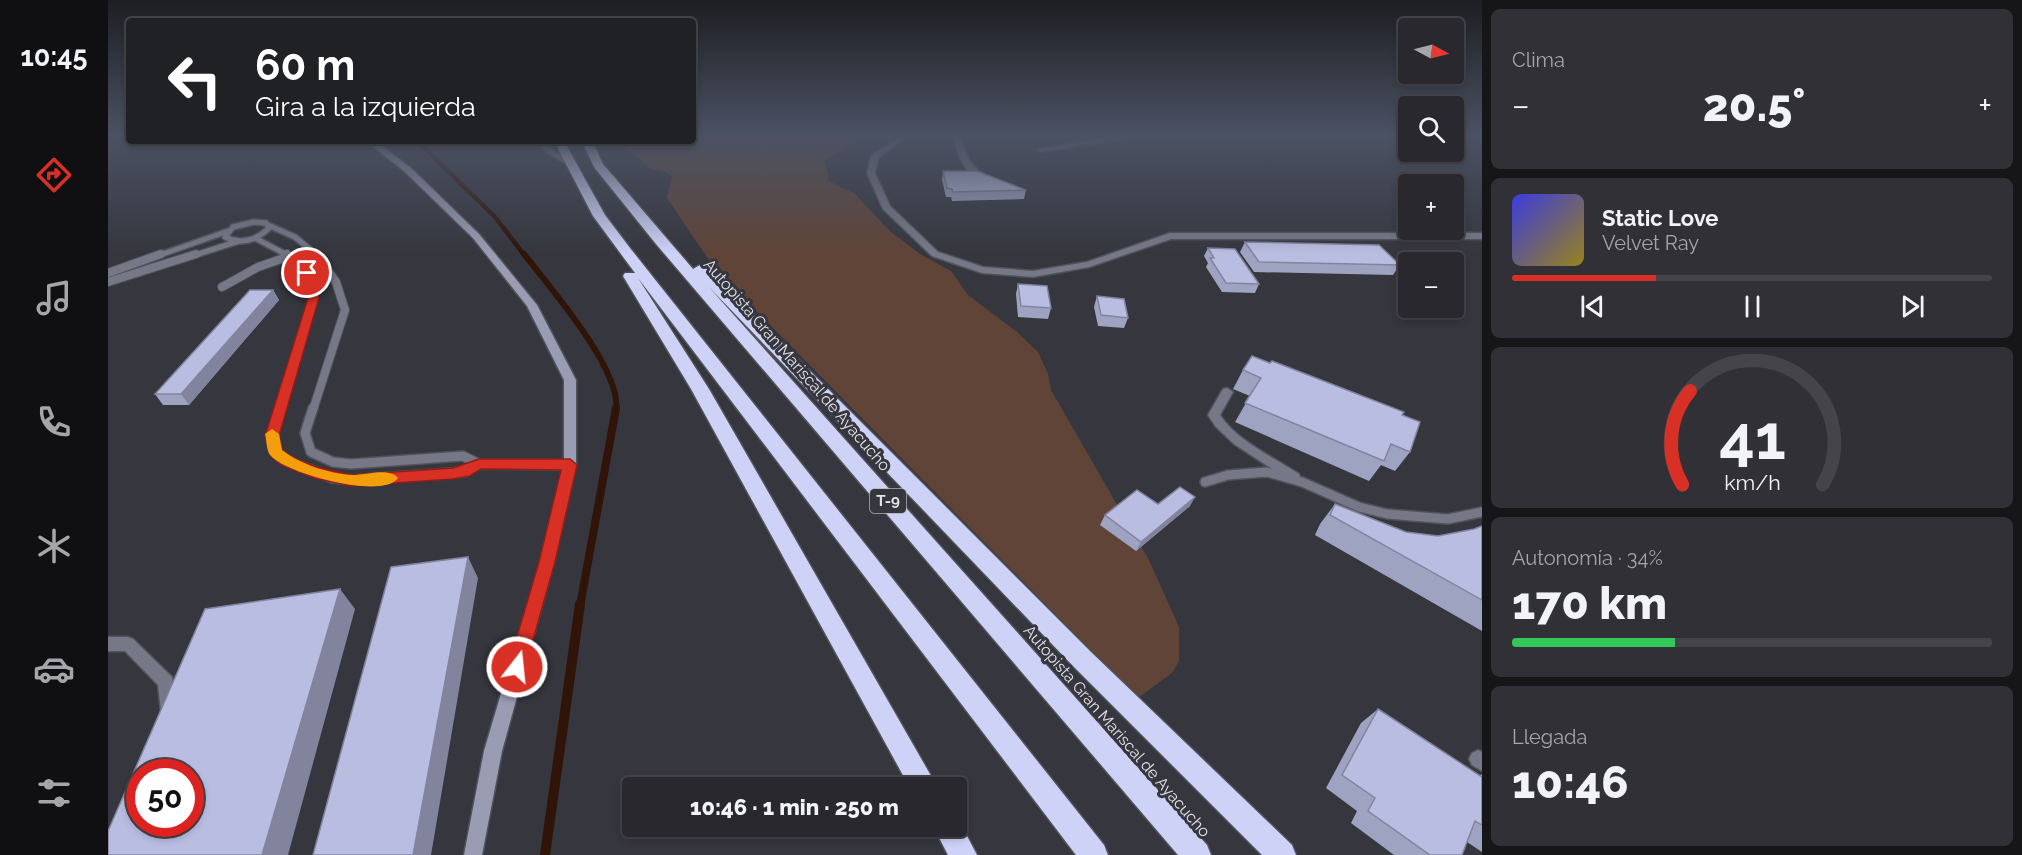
<!DOCTYPE html>
<html lang="es">
<meta charset="utf-8">
<style>
body{margin:0;font-family:Raleway,sans-serif;background:#303036;color:#f1f3f6;height:100vh;display:flex;flex-direction:column;font-size:22px;white-space:nowrap}
*{box-sizing:border-box;margin:0}
p{font-size:20px;color:#a5a6aa}
.icon{flex:none;width:33px;height:33px;fill:none;stroke:currentColor;stroke-width:2;stroke-linecap:round;stroke-linejoin:round}
.map{position:relative;flex:1;overflow:hidden}
.details{display:flex;flex-direction:column;gap:9px;padding:9px;background:#161619;width:540px}
.details>*{flex:none}
.banner{position:absolute;left:18px;top:18px;width:570px;height:126px;border-radius:6px;box-shadow:0 3px 9px #0003,0 0 0 2px #44444a;background:#202124;color:#fff;overflow:hidden}
.needle{width:39px;rotate:97deg}
.fabs{position:absolute;left:1290px;top:18px;display:grid;gap:12px}
.fabs a{display:grid;place-items:center;width:66px;height:66px;border-radius:6px;background:#28282e;box-shadow:0 3px 9px #0003,0 0 0 2px #44444a;font-size:30px}
.speed{position:absolute;left:18px;top:759px;display:flex;gap:12px;font-size:30px;font-weight:700;text-align:center}
.speed>*{display:grid;place-content:center;width:78px;height:78px;border-radius:50%;background:#28282e;box-shadow:0 3px 9px #0003,0 0 0 2px #44444a;line-height:1}
.speed .limit{border:9px solid #d22;background:#fff;color:#111}
.pin{position:absolute;display:grid;place-items:center;width:51px;height:51px;color:#fff;margin:-26px;border:3px solid #fff;border-radius:50%;box-shadow:0 2px 6px #0007}
.me{position:absolute;width:66px;margin:-33px;rotate:16deg;stroke-linejoin:round;filter:drop-shadow(0 0 4px #0008)}
.turn{display:flex;align-items:center;gap:21px;height:126px;padding:0 30px;font-size:27px}
.turn .icon{width:78px;height:78px;stroke-width:2.5}
.turn b{display:block;font-size:42px;line-height:51px}
.big{font-size:45px;font-weight:800;line-height:1.1}
.details .card{flex:1;display:flex;flex-direction:column;justify-content:center;gap:9px;min-width:0;padding:0 21px;border-radius:9px;background:#303036}
.details .dial{align-items:center;gap:0}
.dial svg{height:156px;overflow:visible;fill:none;stroke:#44444a;stroke-width:7;stroke-linecap:round;text-anchor:middle}
.dial text{fill:#f1f3f6;stroke:none}
.song{display:flex;align-items:center;gap:18px}
.cover{width:72px;height:72px;border-radius:9px;background:linear-gradient(135deg,hsl(240 70% 55%),hsl(50 70% 35%))}
.played{height:6px;border-radius:3px;background:linear-gradient(90deg,#d93025 30%,#44444a 30%)}
.keys{display:flex;justify-content:space-around;direction:ltr}
.heat{display:flex;justify-content:space-between;align-items:center;font-size:33px;direction:ltr}
.charge{height:9px;border-radius:4px;background:linear-gradient(90deg,#34c759 34%,#44444a 0)}
.trip{position:absolute;left:514px;top:777px;width:345px;height:60px;border-radius:6px;background:#28282e;box-shadow:0 3px 9px #0003,0 0 0 2px #44444a;font-weight:800;line-height:60px;text-align:center}
main{display:flex;flex:1;min-height:0}
.tab-bar{display:flex;flex-direction:column;width:108px;justify-content:space-around;align-items:center;background:#101012;color:#a5a6aa}
.tab-bar .icon{width:42px;height:42px}
.tab-bar .on{color:#d93025}
.tab-bar b{font-size:27px;color:#f1f3f6}
.map>svg:first-child{display:block}
</style>
<main>
<nav class="tab-bar">
<b>10:45</b>
<svg class="icon on" aria-label="directions" viewBox="0 0 24 24"><path d="M12 3l9 9-9 9-9-9zM9 14v-3h6M13 9l2 2-2 2"/></svg>
<svg class="icon" aria-label="music" viewBox="0 0 24 24"><path d="M9 18V5l10-2v13"/><circle cx="6" cy="18" r="3"/><circle cx="16" cy="16" r="3"/></svg>
<svg class="icon" aria-label="phone" viewBox="0 0 24 24"><path d="M5 4h4l2 5-3 2q2 4 5 5l2-3 5 2v4C11 20 4 13 5 4z"/></svg>
<svg class="icon" aria-label="climate" viewBox="0 0 24 24"><path d="M12 3v18M4 7l16 10M4 17L20 7"/></svg>
<svg class="icon" aria-label="car" viewBox="0 0 24 24"><path d="M5 17H2v-5l4-1 3-4h7l3 4 3 1v5h-3M9 17h6M6 11h13"/><circle cx="7" cy="17" r="2"/><circle cx="17" cy="17" r="2"/></svg>
<svg class="icon" aria-label="filters" viewBox="0 0 24 24"><path d="M4 7h16M4 17h16"/><circle cx="9" cy="7" r="2"/><circle cx="15" cy="17" r="2"/></svg>
</nav>
<div class="map">
<svg width="1374" height="855" viewBox="0 0 1374 855">
<rect width="100%" height="100%" fill="#35363e"/>
<path fill="#604438" d="M585 134H762L717 160 721 181 747 194 783 232 812 254 843 271 860 295 909 332 930 352 940 374 943 390 1041 560 1071 627V661L1064 673 1030 698 607 269 559 198 564 176 557 172 542 169 512 141H585Z"/>
<g fill="none" stroke-linecap="round" stroke-linejoin="round">
<path stroke="#2f1407" stroke-width="4.5" d="M309 141 387 217 417 256"/>
<path stroke="#2f1407" stroke-width="6" d="M416 254C441 286 514 370 508 410"/>
<path stroke="#2f1407" stroke-width="8" d="M472 606 508 408"/>
<path stroke="#2f1407" stroke-width="10" d="M437 855 472 604"/>
<defs>
<path id="service-far2" d="M435 141 440 150 463 164
M146 222 158 223 161 228C149 240 133 245 117 237L125 227Z
M160 225 187 237 210 256
M147 238 181 256
M49 256 120 231
M84 256 131 241"/>
<path id="service-far1" d="M0 273 53 254
M0 282 88 254
M114 287 150 267 182 256
M172 410 206 298 199 276 179 254
M205 410 237 310 228 282 208 254"/>
<path id="service" d="M172 408 164 436 168 452 179 461 224 478 243 480 357 472 371 464
M205 408 197 433 203 452 225 462 243 464 355 456 371 464 462 465
M1097 482 1120 475 1159 472 1194 482 1251 507 1279 514 1340 519 1374 512"/>
<path id="minor" d="M795 134H803L771 157 767 173 782 206 830 252 875 267 925 271 979 262 1062 233H1374V239H1063L981 267 925 277 874 273 824 256 775 209 759 173 763 156Z
M845 134H853C856 155 863 168 882 178V182C859 183 848 153 845 134Z
M1024 134H1043L933 152 929 150 933 148Z
M1251 134H1297L1294 136H1254Z
M1119 388 1125 392 1112 415C1130 442 1164 456 1191 474L1192 477 1191 480H1181L1126 444 1108 427 1100 415 1115 389Z
M0 637H20L25 639 64 677 69 711 67 717 61 719 55 717 53 711 50 685 17 651H0Z
M1370 750 1374 752V771L1364 765 1361 759 1364 753Z"/>
<path id="secondary" d="M258 141H267L303 168 371 234 429 305 468 380V465L446 562 394 751 374 855H356L376 751 432 562 456 465V380L419 306 365 238 297 172Z"/>
<path id="motorway" d="M446 141H456L497 215 522 248 996 845 1000 855H968L530 278 601 389 830 788H802L583 389 515 276 517 273H527L485 216Z
M474 141H484L495 164 585 269 592 265 597 266 982 651 1184 845 1188 855H1154L966 667 600 286 1099 845 1103 855H1070L548 244 486 167Z
M849 817 869 855H840L825 826H849Z"/>
</defs>
<use href="#service-far2" stroke="#51525a" stroke-width="8"/>
<use href="#service-far1" stroke="#51525a" stroke-width="10"/>
<use href="#service" stroke="#51525a" stroke-width="12"/>
<use href="#minor" stroke="#51525a" stroke-width="3"/>
<use href="#secondary" stroke="#51525a" stroke-width="3"/>
<use href="#motorway" stroke="#51525a" stroke-width="3"/>
<use href="#service-far2" stroke="#767887" stroke-width="5"/>
<use href="#service-far1" stroke="#767887" stroke-width="8"/>
<use href="#service" stroke="#767887" stroke-width="9"/>
<use href="#minor" fill="#767887" fill-rule="evenodd"/>
<use href="#secondary" fill="#9a9cb4" fill-rule="evenodd"/>
<use href="#motorway" fill="#ced2f6" fill-rule="evenodd"/>
</g>
<path fill="#9fa3c2" d="M835 171 918 190 916 199 844 201 843 197H838L834 180Z
M1137 242 1292 265 1285 275 1146 272 1132 252Z
M1100 248 1151 284 1147 293 1114 292 1098 267 1100 263 1096 256Z
M910 284 943 308 940 319 910 317 908 294Z
M165 290 171 300 81 405H55L47 394Z
M989 296 1020 318 1016 328 990 326 986 307Z
M1135 370 1294 415 1302 452 1287 471 1273 465 1261 481 1127 422 1142 396 1125 389Z
M1050 504 1082 506 1028 551 992 525 997 515Z
M1227 504 1298 532 1330 536 1366 529 1374 526V631L1207 535 1212 524Z
M1270 709 1371 776 1374 774V852L1359 842 1354 855H1286L1243 823 1249 811 1218 788 1253 723Z"/>
<path fill="#82849e" d="M165 290 171 300 81 405 73 394Z
M1087 497 1082 506 1028 551 1033 542Z
M360 557 370 578 323 855H305Z
M232 589 247 609 180 855H154Z"/>
<path fill="#b9bde1" stroke="#82849e" stroke-width="1.5" fill-rule="evenodd" d="M835 171H869L918 190 845 192 844 189 839 188Z
M1137 242 1271 245 1292 265 1151 262Z
M1100 248 1127 249 1151 284 1118 283 1102 258H1106Z
M910 284 939 286 943 308 913 306Z
M142 290H165L73 394H47Z
M989 296 1016 299 1020 318 993 315Z
M1144 356 1162 363 1164 361 1296 412 1294 415 1312 422 1302 452 1283 444 1276 461 1137 403 1153 378 1135 370Z
M1072 487 1087 497 1033 542 997 515 1029 490 1050 504Z
M1227 504 1298 532 1330 536 1366 529 1374 526V600L1222 515Z
M360 557 305 855H205L283 567Z
M232 589 154 855H0V831L97 609ZM32 772H82V824H32Z
M1270 709 1374 777V825L1367 821 1354 855H1322L1260 811 1267 798 1234 775Z"/>
<linearGradient id="sky" x2="0" y2="1"><stop stop-color="#1d1e22"/><stop offset="0.53" stop-color="#4b5263"/><stop offset="1" stop-color="#4b5263" stop-opacity="0"/></linearGradient>
<rect width="1374" height="254" fill="url(#sky)"/>
<path fill="#d93025" stroke="#8d1f18" stroke-width="1.5" d="M199 270 203 271 209 282 211 298 171 436 174 450 184 457 208 467 243 475 345 468 371 459H462L469 465 447 562 416 672 409 675 403 672 400 667 431 562 453 470 373 469 362 476 345 479 243 486 206 478 174 465 163 456 157 436 200 298 198 282 194 273Z"/>
<path fill="#f59e0b" d="M164 429 171 434 174 450C192 464 221 474 245 475 257 475 282 467 290 478 276 500 179 474 163 456 158 451 159 441 157 434Z"/>
<g text-anchor="middle" dominant-baseline="central" stroke-width="6" stroke-linejoin="round" paint-order="stroke">
<rect fill="#35363e" stroke="#b0b0b6" stroke-width="1.5" x="762" y="489" width="36" height="24" rx="4.5"/>
<g font-size="15" font-weight="bold" fill="#e4e5ea">
<text x="780" y="501">T-9</text>
</g>
<g font-size="16" fill="#e4e5ea" stroke="#35363e">
<text transform="translate(689 365) rotate(49)">Autopista Gran Mariscal de Ayacucho</text>
<text transform="translate(1009 731) rotate(49)">Autopista Gran Mariscal de Ayacucho</text>
</g>
</g>
</svg>
<div class="fabs">
<a><svg class="needle" viewBox="-14 -14 28 28"><path d="M0-13l5 13h-10z" fill="#e53935"/><path d="M0 13l5-13h-10z" fill="#a5a6aa"/></svg></a>
<a><svg class="icon" aria-label="search" viewBox="0 0 24 24"><circle cx="10" cy="10" r="6"/><path d="M15 15l6 6"/></svg></a>
<a>+</a>
<a>−</a>
</div>
<div class="speed"><div class="limit">50</div></div>
<div class="pin" style="left:199px;top:273px;background:#d93025"><svg class="icon" aria-label="arrive" viewBox="0 0 24 24"><path d="M6 21V4h12l-3 4 3 4H6"/></svg></div>
<svg class="me" style="left:409px;top:667px" viewBox="-20 -20 40 40"><circle r="17" fill="#d93025" stroke="#fff" stroke-width="3"/><path d="M0-11L8 9 0 5-8 9z" fill="#fff"/></svg>
<div class="trip">10:46 · 1 min · 250 m</div>
<div class="banner">
<div class="turn"><svg class="icon" aria-label="left" viewBox="0 0 24 24"><path d="M17 20v-9H6M10 6l-5 5 5 5"/></svg><div><b>60 m</b>Gira a la izquierda</div></div>
</div>
</div>
<section class="details">
<div class="card"><p>Clima</p>
<div class="heat"><a>−</a><b class="big">20.5°</b><a>+</a></div>
</div>
<div class="card">
<div class="song"><i class="cover"></i><div><b>Static Love</b><p>Velvet Ray</p></div></div>
<div class="played"></div>
<div class="keys"><svg class="icon" aria-label="previous" viewBox="0 0 24 24"><path d="M18 5L8 12l10 7zM5 5v14"/></svg><svg class="icon" aria-label="pause" viewBox="0 0 24 24"><path d="M8 5v14M16 5v14"/></svg><svg class="icon" aria-label="next" viewBox="0 0 24 24"><path d="M6 5l10 7-10 7zM19 5v14"/></svg></div>
</div>
<div class="card dial"><svg viewBox="0 0 100 80">
<path d="M14 69A42 42 0 1 1 86 69"/>
<path d="M14 69A42 42 0 0 1 18 21" stroke="#d93025"/>
<text x="50" y="56" font-size="32" font-weight="700">41</text>
<text x="50" y="72" font-size="11">km/h</text>
</svg></div>
<div class="card"><p>Autonomía · 34%</p><b class="big">170 km</b><div class="charge"></div></div>
<div class="card"><p>Llegada</p><b class="big">10:46</b></div>
</section>
</main>
